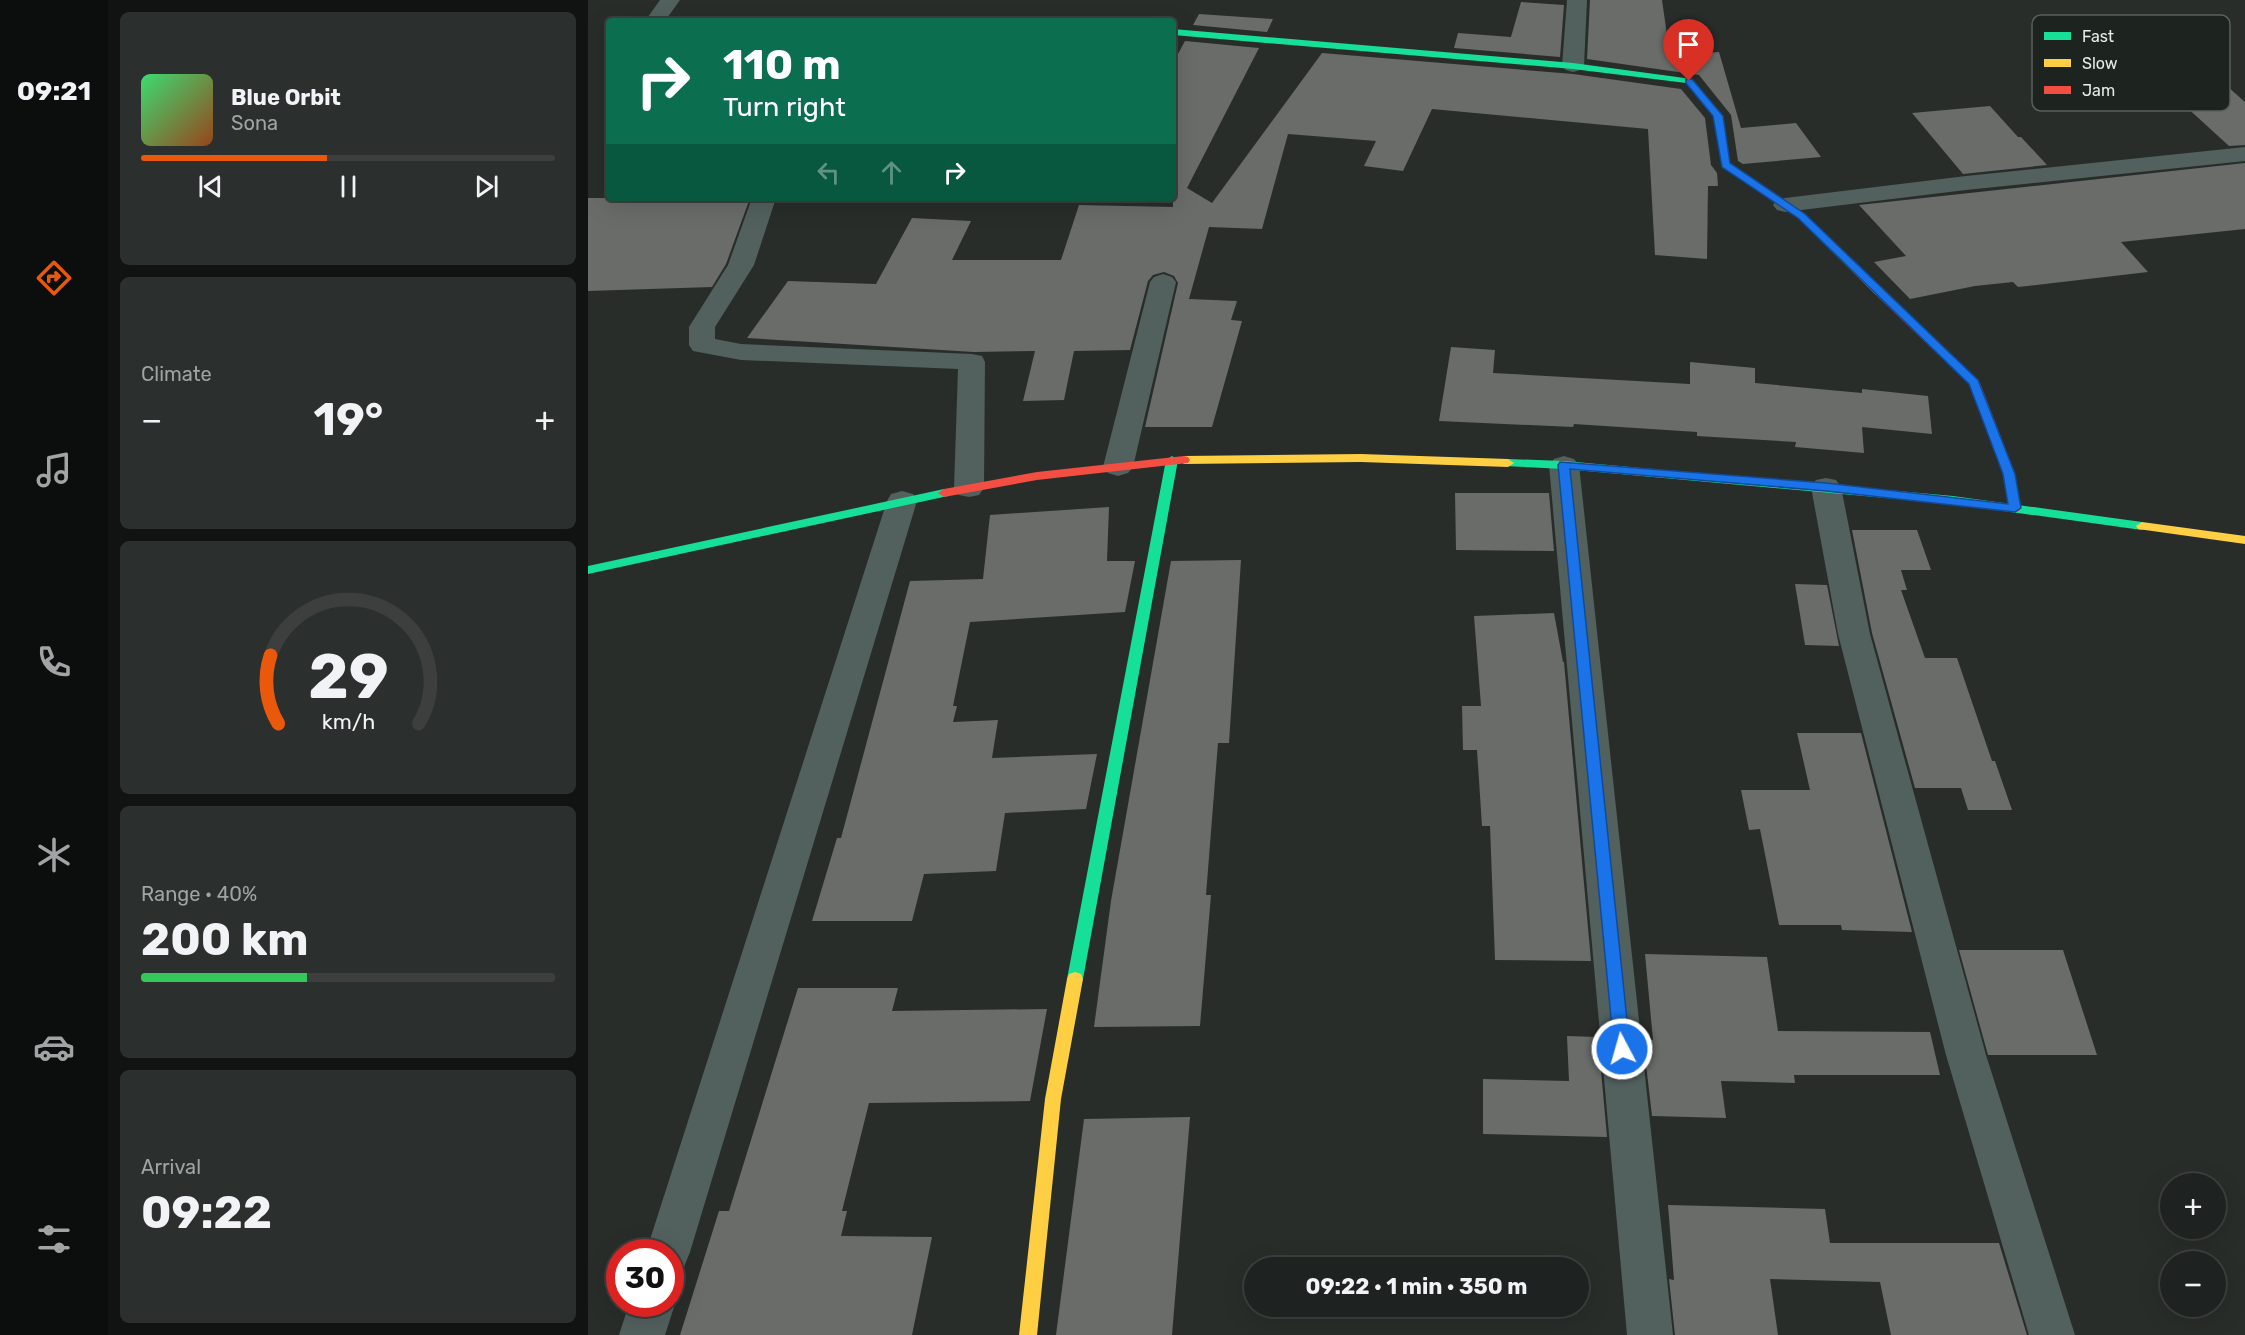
<!DOCTYPE html>
<meta charset="utf-8">
<style>
body{margin:0;font-family:Rubik,sans-serif;background:#2b2f2d;color:#f1f3f6;height:100vh;display:flex;flex-direction:column;font-size:22px;white-space:nowrap}
*{box-sizing:border-box;margin:0}
p{font-size:20px;color:#a1a4a5}
.icon{flex:none;width:33px;height:33px;fill:none;stroke:currentColor;stroke-width:2;stroke-linecap:round;stroke-linejoin:round}
.map{position:relative;flex:1;overflow:hidden}
.side{display:flex;flex-direction:column;gap:12px;padding:12px;background:#101312;width:480px}
.side>*{flex:none}
.banner{position:absolute;left:18px;top:18px;width:570px;height:183px;border-radius:6px;box-shadow:0 6px 24px #0002,0 0 0 2px #3c3f3e;background:#0b6e4f;color:#fff;overflow:hidden}
.controls{position:absolute;left:1572px;top:1173px;display:grid;gap:12px}
.controls a{display:grid;place-items:center;width:66px;height:66px;border-radius:50%;background:#1e2220;box-shadow:0 6px 24px #0002,0 0 0 2px #3c3f3e;font-size:30px}
.speed{position:absolute;left:18px;top:1239px;display:flex;gap:12px;font-size:30px;font-weight:700;text-align:center}
.speed>*{display:grid;place-content:center;width:78px;height:78px;border-radius:50%;background:#1e2220;box-shadow:0 6px 24px #0002,0 0 0 2px #3c3f3e;line-height:1}
.speed .limit{border:9px solid #d22;background:#fff;color:#111}
.pin{position:absolute;display:grid;place-items:center;width:51px;height:51px;color:#fff;margin:-62px -26px;border-radius:50% 50% 50% 0;rotate:-45deg;box-shadow:0 0 6px #0007}
.pin .icon{rotate:45deg}
.me{position:absolute;width:66px;margin:-33px;rotate:354deg;stroke-linejoin:round;filter:drop-shadow(0 0 4px #0008)}
.turn{display:flex;align-items:center;gap:21px;height:126px;padding:0 18px;font-size:27px}
.turn .icon{width:78px;height:78px;stroke-width:2.5}
.turn b{display:block;font-size:42px;line-height:51px}
.lanes{display:flex;align-items:center;height:57px;padding:0 18px;background:#0003;justify-content:center;gap:30px;direction:ltr}
.lanes .off{opacity:.35}
.big{font-size:45px;font-weight:700;line-height:1.1}
.side .card{flex:1;display:flex;flex-direction:column;justify-content:center;gap:9px;min-width:0;padding:0 21px;border-radius:9px;background:#2b2f2d}
.side .dial{align-items:center;gap:0}
.dial svg{height:156px;overflow:visible;fill:none;stroke:#3c3f3e;stroke-width:7;stroke-linecap:round;text-anchor:middle}
.dial text{fill:#f1f3f6;stroke:none}
.song{display:flex;align-items:center;gap:18px}
.cover{width:72px;height:72px;border-radius:9px;background:linear-gradient(135deg,hsl(140 70% 55%),hsl(20 70% 35%))}
.played{height:6px;border-radius:3px;background:linear-gradient(90deg,#ea580c 45%,#3c3f3e 45%)}
.keys{display:flex;justify-content:space-around;direction:ltr}
.heat{display:flex;justify-content:space-between;align-items:center;font-size:33px;direction:ltr}
.charge{height:9px;border-radius:4px;background:linear-gradient(90deg,#34c759 40%,#3c3f3e 0)}
.trip{position:absolute;left:656px;top:1257px;width:345px;height:60px;border-radius:30px;background:#1e2220;box-shadow:0 6px 24px #0002,0 0 0 2px #3c3f3e;font-weight:700;line-height:60px;text-align:center}
main{display:flex;flex:1;min-height:0}
.tabs{display:flex;flex-direction:column;width:108px;justify-content:space-around;align-items:center;background:#0c0e0d;color:#a1a4a5}
.tabs .icon{width:42px;height:42px}
.tabs .active{color:#ea580c}
.tabs b{font-size:27px;color:#f1f3f6}
.map>svg:first-child{display:block}
</style>
<main>
<nav class="tabs">
<b>09:21</b>
<svg class="icon active" aria-label="directions" viewBox="0 0 24 24"><path d="M12 3l9 9-9 9-9-9zM9 14v-3h6M13 9l2 2-2 2"/></svg>
<svg class="icon" aria-label="music" viewBox="0 0 24 24"><path d="M9 18V5l10-2v13"/><circle cx="6" cy="18" r="3"/><circle cx="16" cy="16" r="3"/></svg>
<svg class="icon" aria-label="phone" viewBox="0 0 24 24"><path d="M5 4h4l2 5-3 2q2 4 5 5l2-3 5 2v4C11 20 4 13 5 4z"/></svg>
<svg class="icon" aria-label="climate" viewBox="0 0 24 24"><path d="M12 3v18M4 7l16 10M4 17L20 7"/></svg>
<svg class="icon" aria-label="car" viewBox="0 0 24 24"><path d="M5 17H2v-5l4-1 3-4h7l3 4 3 1v5h-3M9 17h6M6 11h13"/><circle cx="7" cy="17" r="2"/><circle cx="17" cy="17" r="2"/></svg>
<svg class="icon" aria-label="filters" viewBox="0 0 24 24"><path d="M4 7h16M4 17h16"/><circle cx="9" cy="7" r="2"/><circle cx="15" cy="17" r="2"/></svg>
</nav>
<section class="side">
<div class="card">
<div class="song"><i class="cover"></i><div><b>Blue Orbit</b><p>Sona</p></div></div>
<div class="played"></div>
<div class="keys"><svg class="icon" aria-label="previous" viewBox="0 0 24 24"><path d="M18 5L8 12l10 7zM5 5v14"/></svg><svg class="icon" aria-label="pause" viewBox="0 0 24 24"><path d="M8 5v14M16 5v14"/></svg><svg class="icon" aria-label="next" viewBox="0 0 24 24"><path d="M6 5l10 7-10 7zM19 5v14"/></svg></div>
</div>
<div class="card"><p>Climate</p>
<div class="heat"><a>−</a><b class="big">19°</b><a>+</a></div>
</div>
<div class="card dial"><svg viewBox="0 0 100 80">
<path d="M14 69A42 42 0 1 1 86 69"/>
<path d="M14 69A42 42 0 0 1 10 34" stroke="#ea580c"/>
<text x="50" y="56" font-size="32" font-weight="700">29</text>
<text x="50" y="72" font-size="11">km/h</text>
</svg></div>
<div class="card"><p>Range · 40%</p><b class="big">200 km</b><div class="charge"></div></div>
<div class="card"><p>Arrival</p><b class="big">09:22</b></div>
</section>
<div class="map">
<svg width="1657" height="1335" viewBox="0 0 1657 1335">
<rect width="100%" height="100%" fill="#282d2a"/>
<path fill="#696c69" d="M1002 0H1074L1082 56 1131 52 1153 128 1208 123 1233 157 1155 164 1150 161 1143 115 1111 75 999 59Z
M933 2 976 5 972 57 866 48 870 33 923 37Z
M611 14 685 19 679 32 605 25Z
M597 41 671 48 599 188 624 203 734 53 985 74 1093 89 1117 118 1123 165 1129 173 1130 186H1120L1119 259 1067 255 1060 129 844 109 815 171 776 166 788 141 700 134 674 229 621 227 601 299 649 301 643 320 654 321 624 427H557L590 283 586 276 576 272 565 275 560 281 542 350 486 351 476 400 435 401 447 351 386 352 159 338 200 281 288 284 324 218 383 221 364 260H473L491 205 585 207V63Z
M1640 87 1657 102V145L1641 146 1583 93Z
M1402 106 1430 137H1433L1459 165 1375 174 1324 113Z
M1657 163V229L1533 242 1560 272 1430 287 1425 282 1387 286 1322 299 1286 262 1318 256 1271 205Z
M0 198H162L138 264 124 287 0 291Z
M863 347 907 350 905 373 1102 384V362L1167 368V383L1274 393V389L1340 396 1344 434 1274 427 1276 453 1207 447 1208 442 1109 436V432L986 424 985 427 851 421Z
M867 493H961L966 551 868 550Z
M521 507 519 561H547L537 612 382 622 365 706H369L365 722 410 720 404 758 509 754 498 809 417 813 408 871 336 874 324 921H224L249 838H253L322 581 395 579 402 515Z
M1264 530H1329L1343 570H1313L1319 590H1313L1337 658H1369L1404 761H1407L1424 810H1380L1373 788H1327L1284 633Z
M653 560 641 743H630L618 895H623L612 1026 506 1027 523 901 583 561Z
M1207 584 1239 585 1251 646 1217 645Z
M966 613 975 662H976L1003 961 907 960 902 826H894L889 750H875L874 706H893L886 616Z
M1209 733H1273L1324 932 1254 930 1253 925H1191L1172 829 1161 830 1153 790H1222Z
M1371 950H1475L1509 1055H1400Z
M1057 954 1179 957 1190 1031 1342 1032 1352 1075H1206L1207 1083 1133 1081 1138 1118 1064 1116 1055 1039 1065 1040Z
M210 988H310L304 1011 459 1009 442 1101 281 1103 254 1211H259L253 1236 344 1237 324 1335H92L131 1211H141Z
M979 1036 1010 1037 1019 1137 895 1134V1079L981 1081Z
M602 1117 584 1335H468L496 1119Z
M1080 1205 1237 1209 1242 1243H1411L1439 1335H1303L1292 1282 1182 1279 1190 1335H1087L1081 1279 1086 1280Z"/>
<g fill="none" stroke-linecap="round" stroke-linejoin="round">
<path fill="#52605e" fill-rule="evenodd" d="M72 0H92L77 21H57Z
M979 0H999L996 66 992 70 985 72 978 70 974 66Z
M1657 147V161L1378 190 1197 212 1189 210 1185 205 1189 200 1197 198 1378 176Z
M164 198H188L166 265 127 327V339L153 344 384 354 394 356 397 362 396 488 391 495 381 497 371 495 366 488 370 369 153 360 105 351 101 345V327L140 265Z
M575 274 584 277 588 282 545 467 540 473 530 476 520 473 515 467 562 282 566 277Z
M976 456 986 459 991 465 1085 1335H1039L961 465 966 459Z
M1238 478 1248 480 1253 487 1282 634 1398 1055 1487 1335H1441L1358 1055 1250 634 1223 487 1228 480Z
M314 491 325 494 329 501 102 1252 96 1267 82 1273V1252H58L299 501 303 494Z
M82 1294 87 1304 77 1335H31L41 1304H82Z"/>
<path fill="#16e098" fill-rule="evenodd" d="M585 29 985 63 1104 79 1135 116 1142 164 1216 214 1296 292 1291 295 1287 294 1210 218 1134 167 1126 116 1098 83 985 69 585 35Z
M584 456 590 460 495 979 493 984 487 986 481 984 479 979 578 460Z
M920 459 976 461 1365 496 1554 522 1560 526 1554 530 1365 504 976 469 916 466 914 463Z
M356 489 362 493 360 496 0 574V566Z"/>
<path fill="#ffcf43" fill-rule="evenodd" d="M773 454 920 459 926 463 920 467 773 462 596 464 590 460 596 456Z
M1554 522 1657 536V544L1550 529 1548 526Z
M487 972 493 974 495 979 473 1099 449 1335H431L457 1099 479 979 481 974Z"/>
<path fill="#f24e42" fill-rule="evenodd" d="M1291 289 1295 290 1392 383 1427 474 1433 508 1431 511 1427 512 1421 508 1415 474 1381 384 1287 294 1286 292Z
M596 456 600 457 602 460 600 463 449 480 356 497 350 493 356 489 449 472Z"/>
</g>
<path fill="#1a73e8" stroke="#114b97" stroke-width="1.5" d="M1098 79H1104L1135 116 1142 163 1217 214 1390 380 1427 474 1433 508 1427 512 1238 491 982 469 1042 1049 1040 1055 1034 1057 1028 1055 1026 1049 970 465 972 462 1238 483 1420 504 1415 474 1381 384 1210 218 1134 167 1125 116 1098 83Z"/>
<rect x="1444" y="15" width="198" height="96" rx="9" fill="#1d241f" stroke="#5a605c" stroke-width="1.5"/>
<rect x="1456" y="32" width="27" height="8" fill="#16e098"/>
<rect x="1456" y="59" width="27" height="8" fill="#ffcf43"/>
<rect x="1456" y="86" width="27" height="8" fill="#f24e42"/>
<g font-size="16" fill="#e7ece9">
<text x="1494" y="42">Fast</text>
<text x="1494" y="69">Slow</text>
<text x="1494" y="96">Jam</text>
</g>
</svg>
<div class="controls">
<a>+</a>
<a>−</a>
</div>
<div class="speed"><div class="limit">30</div></div>
<div class="pin" style="left:1101px;top:81px;background:#d93025"><svg class="icon" aria-label="arrive" viewBox="0 0 24 24"><path d="M6 21V4h12l-3 4 3 4H6"/></svg></div>
<svg class="me" style="left:1034px;top:1049px" viewBox="-20 -20 40 40"><circle r="17" fill="#1a73e8" stroke="#fff" stroke-width="3"/><path d="M0-11L8 9 0 5-8 9z" fill="#fff"/></svg>
<div class="trip">09:22 · 1 min · 350 m</div>
<div class="banner">
<div class="turn"><svg class="icon" aria-label="right" viewBox="0 0 24 24"><path d="M7 20v-9h11M14 6l5 5-5 5"/></svg><div><b>110 m</b>Turn right</div></div>
<div class="lanes"><svg class="icon off" aria-label="left" viewBox="0 0 24 24"><path d="M17 20v-9H6M10 6l-5 5 5 5"/></svg><svg class="icon off" aria-label="ahead" viewBox="0 0 24 24"><path d="M12 20V5M6 11l6-6 6 6"/></svg><svg class="icon" aria-label="right" viewBox="0 0 24 24"><path d="M7 20v-9h11M14 6l5 5-5 5"/></svg></div>
</div>
</div>
</main>
